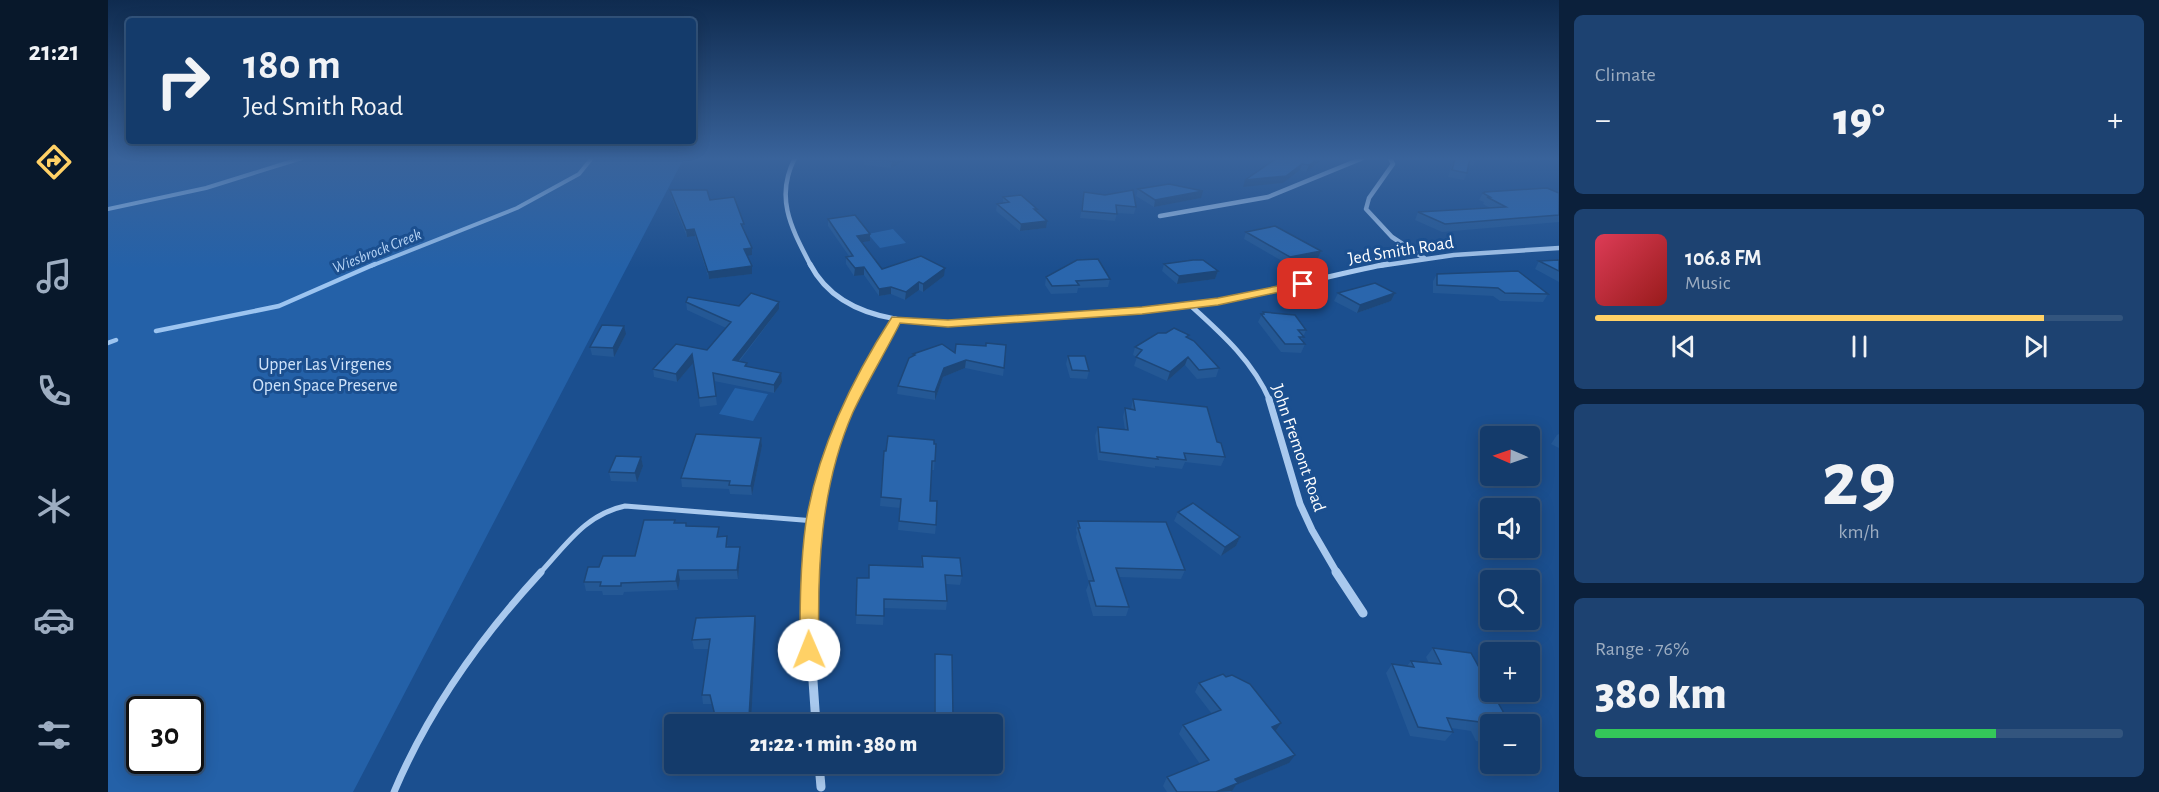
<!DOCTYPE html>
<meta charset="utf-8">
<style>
body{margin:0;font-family:"Alegreya Sans",sans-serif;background:#1d4271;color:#f1f3f6;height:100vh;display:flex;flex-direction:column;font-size:22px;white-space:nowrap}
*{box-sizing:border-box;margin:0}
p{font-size:20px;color:#9dadc1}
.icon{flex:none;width:33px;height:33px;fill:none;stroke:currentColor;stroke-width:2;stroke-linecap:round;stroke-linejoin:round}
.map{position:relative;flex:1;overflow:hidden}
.panel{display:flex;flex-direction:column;gap:15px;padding:15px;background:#0b203b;width:600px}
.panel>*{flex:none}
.guide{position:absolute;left:18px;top:18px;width:570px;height:126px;border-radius:6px;box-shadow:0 3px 15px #0003,0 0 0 2px #33557e;background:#143b6b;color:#f1f3f6;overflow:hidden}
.needle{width:39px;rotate:272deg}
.controls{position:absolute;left:1372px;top:426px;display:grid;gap:12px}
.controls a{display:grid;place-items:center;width:60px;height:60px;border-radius:6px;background:#143b6b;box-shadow:0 3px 15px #0003,0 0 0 2px #33557e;font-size:30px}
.speed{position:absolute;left:18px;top:696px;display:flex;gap:12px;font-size:30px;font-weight:700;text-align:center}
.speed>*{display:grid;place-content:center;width:78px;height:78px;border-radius:50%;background:#143b6b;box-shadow:0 3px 15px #0003,0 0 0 2px #33557e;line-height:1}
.speed .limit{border:3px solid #111;border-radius:9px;background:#fff;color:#111}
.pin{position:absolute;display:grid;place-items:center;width:51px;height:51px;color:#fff;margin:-26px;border-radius:12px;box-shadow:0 3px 9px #0006}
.me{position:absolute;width:66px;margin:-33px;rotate:359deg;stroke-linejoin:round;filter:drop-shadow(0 0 4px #0008)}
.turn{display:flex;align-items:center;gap:21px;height:126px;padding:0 18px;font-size:27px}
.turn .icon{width:78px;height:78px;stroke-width:2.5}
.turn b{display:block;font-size:42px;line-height:51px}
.big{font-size:45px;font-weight:800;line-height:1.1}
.panel .widget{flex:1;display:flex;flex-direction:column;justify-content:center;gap:9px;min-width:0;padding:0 21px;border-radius:9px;background:#1d4271}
.panel .dial{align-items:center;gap:0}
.dial b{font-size:78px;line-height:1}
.song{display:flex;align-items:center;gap:18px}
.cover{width:72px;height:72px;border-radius:9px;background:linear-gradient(135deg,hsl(350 70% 55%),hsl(0 70% 35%))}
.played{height:6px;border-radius:3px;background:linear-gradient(90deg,#ffd166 85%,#33557e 85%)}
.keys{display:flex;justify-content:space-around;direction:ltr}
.heat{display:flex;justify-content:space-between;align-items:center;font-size:33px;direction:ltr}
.charge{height:9px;border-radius:4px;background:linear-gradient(90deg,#34c759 76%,#33557e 0)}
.trip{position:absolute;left:556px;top:714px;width:339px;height:60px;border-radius:6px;background:#143b6b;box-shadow:0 3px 15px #0003,0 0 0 2px #33557e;font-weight:800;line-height:60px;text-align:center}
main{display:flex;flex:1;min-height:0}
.menu{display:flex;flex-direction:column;width:108px;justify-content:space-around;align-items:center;background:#08182b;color:#9dadc1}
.menu .icon{width:42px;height:42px}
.menu .on{color:#ffd166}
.menu b{font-size:27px;color:#f1f3f6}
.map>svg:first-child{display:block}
</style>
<main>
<nav class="menu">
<b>21:21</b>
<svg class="icon on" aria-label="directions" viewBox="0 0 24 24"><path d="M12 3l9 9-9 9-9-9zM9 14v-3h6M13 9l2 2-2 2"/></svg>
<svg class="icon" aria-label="music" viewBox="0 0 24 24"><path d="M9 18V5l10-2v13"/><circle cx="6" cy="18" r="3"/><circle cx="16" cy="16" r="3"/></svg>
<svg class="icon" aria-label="phone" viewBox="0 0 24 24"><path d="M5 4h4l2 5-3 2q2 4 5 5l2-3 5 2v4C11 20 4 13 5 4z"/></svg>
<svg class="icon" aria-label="climate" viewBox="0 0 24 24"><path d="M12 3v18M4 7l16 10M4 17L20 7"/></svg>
<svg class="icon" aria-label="car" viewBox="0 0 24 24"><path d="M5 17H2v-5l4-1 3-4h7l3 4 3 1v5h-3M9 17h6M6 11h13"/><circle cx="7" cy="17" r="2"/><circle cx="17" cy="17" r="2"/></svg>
<svg class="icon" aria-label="filters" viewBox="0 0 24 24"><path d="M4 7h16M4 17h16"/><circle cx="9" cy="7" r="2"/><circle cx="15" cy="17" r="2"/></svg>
</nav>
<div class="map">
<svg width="1451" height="792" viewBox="0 0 1451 792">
<rect width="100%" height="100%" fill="#1b4f8f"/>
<path fill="#2461a8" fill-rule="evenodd" d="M0 158H576L245 792H0ZM32 710H82V760H32Z
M785 229 798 243 772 248 760 234Z
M627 388 660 394 645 421 611 414Z"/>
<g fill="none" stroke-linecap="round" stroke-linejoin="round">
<path stroke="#9cc4f0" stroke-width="4" d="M0 209 98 188 194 158
M263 266 409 208 471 174 484 158"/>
<path stroke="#9cc4f0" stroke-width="4.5" d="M48 331 171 306 267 264
M0 343 8 340"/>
<path stroke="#a9c9ee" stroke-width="5" d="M432 573C458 545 478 514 517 506L707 521"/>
<path stroke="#a9c9ee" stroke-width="7" d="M286 792C321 709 372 638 433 572"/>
<path stroke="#a9c9ee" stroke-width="4.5" d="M687 158C666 198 684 229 703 266
M1282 158 1285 164 1261 198 1258 209 1284 237 1316 258
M1052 216 1160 197 1255 158
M1271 266 1346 255 1451 248"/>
<path stroke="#a9c9ee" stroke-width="5" d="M702 264C741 340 855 322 926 318 987 314 1050 312 1111 301 1167 291 1223 275 1279 264
M1082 305C1113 333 1145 361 1162 401
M743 401 788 319"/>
<path stroke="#a9c9ee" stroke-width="7" d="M1161 399 1192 504 1204 530 1229 573
M702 573C706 513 718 454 744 399"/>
<path stroke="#a9c9ee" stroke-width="9" d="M702 572 703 652 708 724
M1228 572 1255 613
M711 764 713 787"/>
</g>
<path fill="#245895" d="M801 158 783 168 756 165V159Z
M1169 158H1216L1198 172 1192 170 1175 183 1135 187Z
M1346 158H1369L1365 166 1361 165 1359 173 1356 180 1340 177Z
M1398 158H1451V159L1407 163Z
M1030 189 1093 198 1046 207 1028 196Z
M562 190 602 200 636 231 644 255H639L644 266V274L601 279 587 236 579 237 563 196Z
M976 192 1028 207 1026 214 1009 213 1007 221 972 218Z
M1375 193H1451V222L1334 232 1307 220 1310 212 1382 208 1375 204 1376 202 1371 200Z
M895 197 929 211 938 228 912 231 888 211 889 204 895 203Z
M720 219 762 234V241L754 242 774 269 836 276 815 292 811 290 797 300 783 294 771 296 756 275 746 276 738 264V257L741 256 720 226Z
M1138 232 1213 251 1210 258 1179 264 1136 239Z
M1451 260V282L1427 269 1431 261Z
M1056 264 1110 271 1107 279 1069 284 1054 271Z
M1329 274 1440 294 1435 302 1392 301 1385 296 1325 293V281Z
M938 277 1002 279 1000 287 970 288 969 293 943 294 937 285Z
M1230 293H1287L1283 301 1249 313 1226 301Z
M578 302 631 306 671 302V309L631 362 640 367 674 382 666 393 606 381 609 405 592 407 586 362 569 382 546 377 545 369 599 350 618 328 579 310Z
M1155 312 1198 330 1194 340 1197 344 1193 353 1173 352 1150 322Z
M518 334 506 357 484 355 482 347Z
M1080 338 1111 368 1108 377 1089 379 1077 365 1059 381 1026 366 1029 357 1025 355 1027 347Z
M847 353 896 368 895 376 857 368 835 377 827 400 789 394 790 386 805 356V354Z
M960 356 981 371 979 379 962 378 958 364Z
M1025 399 1109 442 1117 457 1113 466 1077 462 1074 469 1047 466V468L990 460 987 436 990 427 1017 430 1015 417 1017 408 1023 409Z
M1451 434V448L1443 444 1449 435Z
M653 438 654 446 644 495 622 494 621 489 574 487 573 478Z
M826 444H828L826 470H824L822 501 828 525 827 534 790 530 792 508 772 506 776 451Z
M533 457 535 466 529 482 503 481 501 472Z
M1070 512 1132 537 1128 546 1113 556 1066 521Z
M567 520V523H578L579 526 612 537 620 546V547L632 556 630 579 572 580 570 590 516 592 515 595H495L494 591H478L476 582 491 567 527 556Z
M970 521 1077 570 1073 579 1011 577 1021 607 1018 616H985L978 590 981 583 968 537 969 533 968 530Z
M814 556 854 576 852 585 838 584 839 601 838 610 776 608 775 625 748 624 749 578H760L813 567Z
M648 625 643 724H608L604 704H595L594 695 600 649H586L584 640Z
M1325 648 1383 724V743L1368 741 1363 731 1343 728 1345 732 1337 741 1302 736 1278 673 1284 664 1299 666 1303 661 1321 663 1318 657Z
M827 654 845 716 844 724 826 723V663Z
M1118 677 1173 723 1168 731 1181 763 1128 785 1123 792H1059L1055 786 1059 777 1092 764 1071 734 1075 725 1104 714 1087 692 1091 683Z"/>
<path fill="#1d4779" d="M789 158H801L783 168 784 161Z
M1210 158H1216L1198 172 1201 165Z
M1194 164 1192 170 1175 183 1135 187 1137 180Z
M1095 191 1093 198 1046 207 1047 200Z
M939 221 938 228 912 231 913 224Z
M586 229 587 236 579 237 578 230Z
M762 234V241L749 243V236Z
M644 248V255L637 256 636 249Z
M1213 251 1210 258 1179 264 1182 257Z
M644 266V274L601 279 600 272Z
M756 267V275L746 276 747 268Z
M837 268 836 276 815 292V284Z
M1110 271 1107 279 1069 284 1071 276Z
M811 282V290L797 300 798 292Z
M783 287V294L771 296V289Z
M1287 293 1283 301 1249 313 1252 305Z
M671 302V309L625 368V360Z
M516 326 518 334 506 357 505 348Z
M584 354 586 362 569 382 568 374Z
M1080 357 1077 365 1059 381 1062 372Z
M858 360 857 368 835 377 827 400V392L836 368Z
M673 373 674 382 666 393V385Z
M653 438 654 446 644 495 643 486Z
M533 457 535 466 529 482 527 473Z
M1132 537 1128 546 1113 556 1117 547Z
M632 547V556L630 579 629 570Z
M570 570 572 580 570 590 568 581Z
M647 616 648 625 643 724H610Z
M1173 723 1167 732 1164 727Z
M1187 755 1181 763 1128 785 1124 791 1108 792 1127 779Z"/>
<path fill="#2a66ad" stroke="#1d4779" stroke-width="1.5" d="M757 158H789L784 161 756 159Z
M1169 158H1210L1201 165 1194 164 1178 176 1137 180Z
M1347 158H1362L1359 173 1344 170Z
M1061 184 1095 191 1047 200 1030 189Z
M1439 188 1451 193V215L1337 224 1310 212 1398 207 1379 197H1382L1375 193 1377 192Z
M562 190H599L602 200 626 197 636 224H633L644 248 636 249 644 266 600 272 586 229 578 230Z
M1025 190 1028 207 1008 205 1009 214 974 211 976 192 997 195Z
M913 195 929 209H926L939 221 913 224 889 204 901 202 895 197Z
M747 215 762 234 749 236 774 269 813 256 837 268 815 284 811 282 798 292 783 287 771 289 756 267 747 268 738 257 745 256 720 219Z
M1167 226 1213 251 1182 257 1138 232Z
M990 259 1002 279 968 281 971 285 944 286 938 277 969 260Z
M1085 260H1095L1110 271 1071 276 1056 264Z
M1451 260V271L1431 261Z
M1410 271 1440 294 1397 293 1390 288 1329 285V274Z
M1267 283 1287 293 1252 305 1230 293Z
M643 293 671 302 625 360 639 363 637 366 673 373 666 385 605 373 608 396 591 398 584 354 568 374 545 369 568 344 599 350 623 322 578 302 580 297 631 306Z
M1155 312 1187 315 1198 330H1190L1196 337H1191L1197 344H1177L1153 314H1156Z
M494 325 516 326 505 348 482 347Z
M1066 328 1081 335 1078 337 1086 341 1111 368 1091 370 1080 357 1062 372 1028 357 1034 350 1027 347 1050 333H1058Z
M878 343 898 345 896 368 858 360 836 368 827 392 790 386 801 358 807 355 805 354 834 344 847 353 848 344 878 346Z
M960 356H977L981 371 964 370Z
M1025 399 1099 407 1109 442 1113 443 1117 457 1076 453 1078 460 1049 457 1050 459 992 452 990 427 1020 430 1017 408 1027 410Z
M588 434 653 438 643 486 621 485 622 481 573 478Z
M780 436 826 440V444H828L827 461H824L822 501H829L828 525 791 521 793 499 773 497 776 451H778Z
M508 456 533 457 527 473 501 472Z
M1085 503 1132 537 1117 547 1070 512Z
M536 520H567L566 523H578V526L611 527 609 537 619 536 618 547H632L629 570H570L568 581 513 583V586H492L493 582H476L480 567H491L495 556H527Z
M970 521 1058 522 1077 570 1008 568 1021 607 988 606 981 581H986L970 528H972Z
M814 556 852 558 854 576 837 575 839 601 776 599V616L748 615 749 578H761V565L815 567Z
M647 616 641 717 609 724 602 695H594L602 639 584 640 588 618Z
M1325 648 1363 653 1383 689V692H1384L1402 724H1383V733L1376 732 1372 722 1339 718 1345 732 1310 727 1284 664 1306 667 1303 661 1333 664Z
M827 654 844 655 845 716 827 714Z
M1115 674 1118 677 1124 675 1142 684 1173 723 1164 727 1187 755 1127 779 1130 783 1108 792H1069L1059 777 1101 760 1075 725 1113 710 1091 683Z"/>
<linearGradient id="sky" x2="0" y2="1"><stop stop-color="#0f2b4f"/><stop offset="0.59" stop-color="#39639b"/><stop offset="1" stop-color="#39639b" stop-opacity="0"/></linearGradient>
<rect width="1451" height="269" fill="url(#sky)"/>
<path fill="#ffd166" stroke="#a68842" stroke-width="1.5" d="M1195 281 1199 282V286L1110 305 1034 314 840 327 792 323C777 353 759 382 745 412 712 487 709 570 711 650L708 656 701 659 694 656 692 650C692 608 692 565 698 522 710 449 744 379 784 317L840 320 1034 307 1110 298Z"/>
<g text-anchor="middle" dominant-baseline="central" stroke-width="6" stroke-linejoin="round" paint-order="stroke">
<g font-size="16" font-style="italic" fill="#b5d3f5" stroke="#1b4f8f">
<text transform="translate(269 251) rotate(-22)">Wiesbrock Creek</text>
</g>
<g font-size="18" fill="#fff" stroke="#1b4f8f">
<text transform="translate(1293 251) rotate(-9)">Jed Smith Road</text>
<text transform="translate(1190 448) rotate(71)">John Fremont Road</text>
</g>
<g font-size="18" fill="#cfe3fa" stroke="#1b4f8f">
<text x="217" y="365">Upper Las Virgenes<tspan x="217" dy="21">Open Space Preserve</tspan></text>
</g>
</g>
</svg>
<div class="controls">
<a><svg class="needle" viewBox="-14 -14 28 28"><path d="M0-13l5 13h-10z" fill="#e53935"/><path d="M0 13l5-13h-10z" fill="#9dadc1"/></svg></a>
<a><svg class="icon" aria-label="sound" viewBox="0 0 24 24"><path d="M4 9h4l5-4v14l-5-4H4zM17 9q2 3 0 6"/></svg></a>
<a><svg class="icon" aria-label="search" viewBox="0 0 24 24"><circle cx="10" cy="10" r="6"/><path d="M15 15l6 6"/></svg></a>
<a>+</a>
<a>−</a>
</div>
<div class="speed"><div class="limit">30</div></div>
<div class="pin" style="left:1195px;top:284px;background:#d93025"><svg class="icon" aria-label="arrive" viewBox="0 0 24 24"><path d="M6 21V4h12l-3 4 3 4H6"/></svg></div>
<svg class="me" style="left:701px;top:650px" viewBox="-20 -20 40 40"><circle r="19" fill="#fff"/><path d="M0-13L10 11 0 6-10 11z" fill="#ffd166"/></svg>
<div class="trip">21:22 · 1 min · 380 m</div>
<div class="guide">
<div class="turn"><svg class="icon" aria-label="right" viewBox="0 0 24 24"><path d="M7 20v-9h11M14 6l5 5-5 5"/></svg><div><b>180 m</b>Jed Smith Road</div></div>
</div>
</div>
<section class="panel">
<div class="widget"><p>Climate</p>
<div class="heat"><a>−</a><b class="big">19°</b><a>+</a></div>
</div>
<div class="widget">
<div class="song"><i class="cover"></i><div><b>106.8 FM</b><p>Music</p></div></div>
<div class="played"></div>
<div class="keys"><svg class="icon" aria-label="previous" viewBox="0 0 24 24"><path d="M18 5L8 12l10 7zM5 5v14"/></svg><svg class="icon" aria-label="pause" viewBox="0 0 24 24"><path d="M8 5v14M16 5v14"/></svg><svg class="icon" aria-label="next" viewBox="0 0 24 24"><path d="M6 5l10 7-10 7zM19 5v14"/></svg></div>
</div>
<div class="widget dial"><b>29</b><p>km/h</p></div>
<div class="widget"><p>Range · 76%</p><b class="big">380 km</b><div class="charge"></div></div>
</section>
</main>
